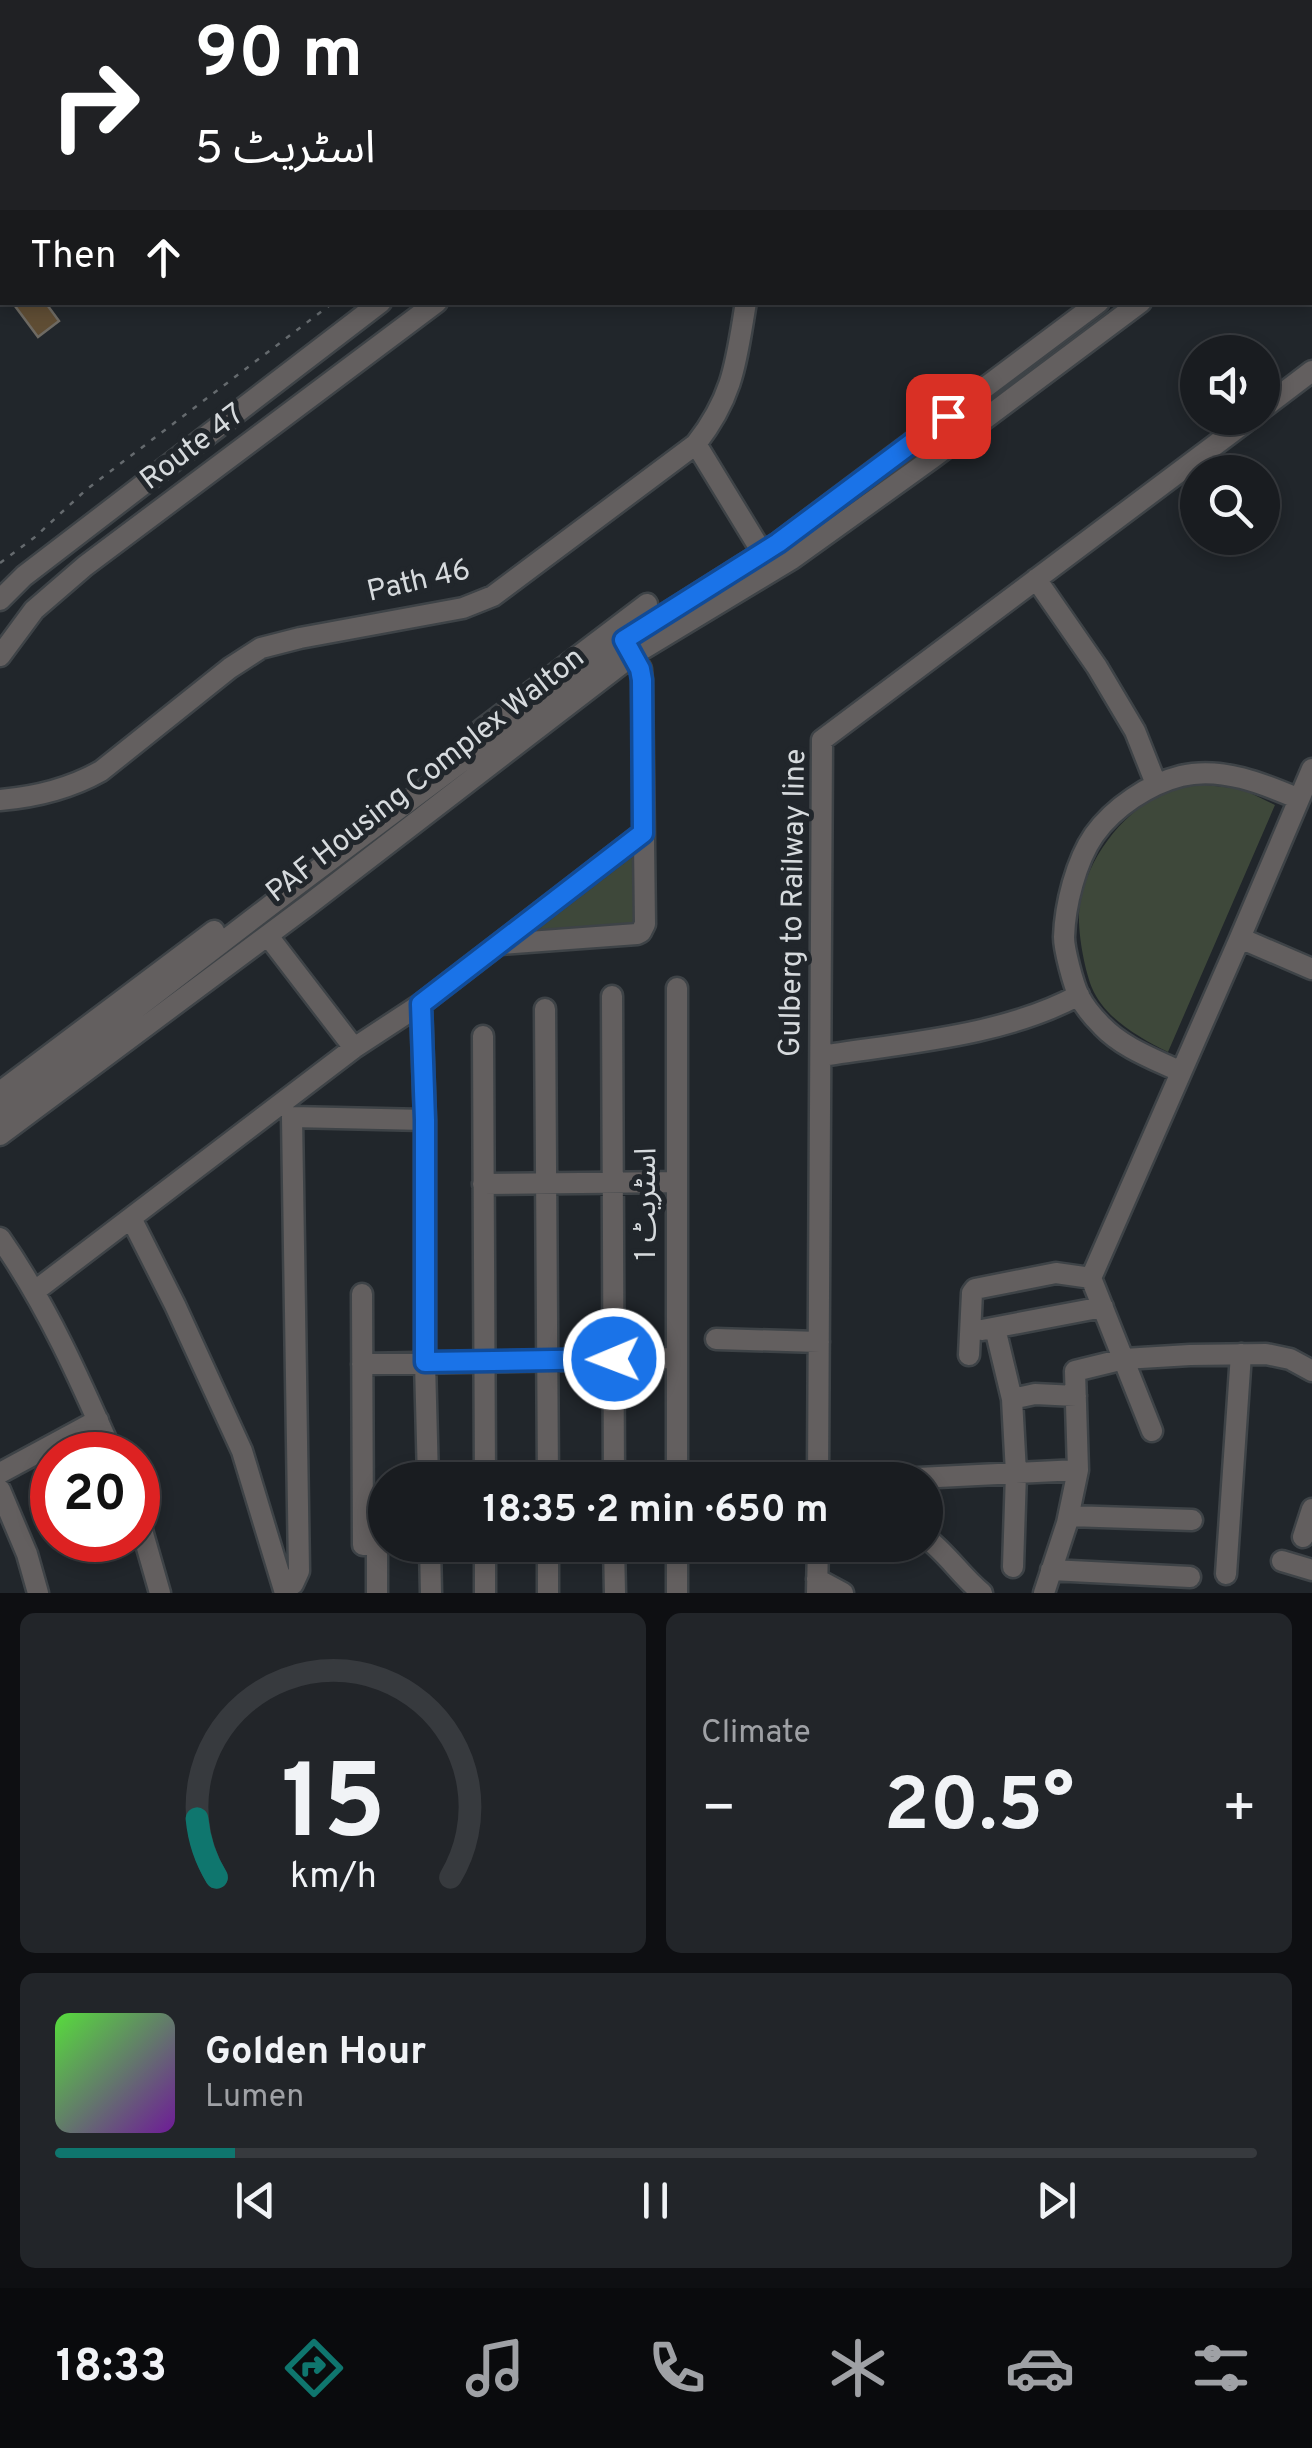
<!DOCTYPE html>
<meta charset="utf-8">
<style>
body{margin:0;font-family:Overpass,"Noto Sans Arabic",sans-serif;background:#222529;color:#f1f3f6;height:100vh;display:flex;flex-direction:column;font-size:38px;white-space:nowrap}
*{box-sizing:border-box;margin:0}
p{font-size:32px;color:#9fa1a5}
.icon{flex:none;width:55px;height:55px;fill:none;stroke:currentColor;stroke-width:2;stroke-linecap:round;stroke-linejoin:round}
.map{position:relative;height:1593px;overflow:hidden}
.details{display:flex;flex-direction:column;gap:20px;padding:20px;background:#0e0f12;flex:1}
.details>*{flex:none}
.guide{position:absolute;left:0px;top:0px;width:1312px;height:305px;box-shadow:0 5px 15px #0003,0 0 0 2px #373a3e;background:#202124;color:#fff;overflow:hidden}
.controls{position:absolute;left:1180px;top:335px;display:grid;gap:20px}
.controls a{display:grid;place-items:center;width:100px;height:100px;border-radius:50%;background:#191c20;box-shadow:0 5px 15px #0003,0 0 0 2px #373a3e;font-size:50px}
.speed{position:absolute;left:30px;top:1432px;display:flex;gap:20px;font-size:50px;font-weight:700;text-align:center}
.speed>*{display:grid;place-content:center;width:130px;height:130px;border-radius:50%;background:#191c20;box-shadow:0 5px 15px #0003,0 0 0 2px #373a3e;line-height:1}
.speed .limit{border:15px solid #d22;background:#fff;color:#111}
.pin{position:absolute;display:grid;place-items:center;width:85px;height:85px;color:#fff;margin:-42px;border-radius:20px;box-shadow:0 5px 15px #0006}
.me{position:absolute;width:110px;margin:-55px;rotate:269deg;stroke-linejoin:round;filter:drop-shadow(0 0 8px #0008)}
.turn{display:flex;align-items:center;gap:35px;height:210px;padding:0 30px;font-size:45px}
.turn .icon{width:130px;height:130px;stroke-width:2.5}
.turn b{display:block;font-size:70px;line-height:85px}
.then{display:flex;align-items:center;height:95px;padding:0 30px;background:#0003;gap:20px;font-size:38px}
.big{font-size:75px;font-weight:700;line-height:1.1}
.details .widget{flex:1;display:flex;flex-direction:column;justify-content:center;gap:15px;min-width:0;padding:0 35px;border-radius:15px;background:#222529}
.details .dial{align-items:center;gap:0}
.dial svg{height:260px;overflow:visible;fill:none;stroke:#373a3e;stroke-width:7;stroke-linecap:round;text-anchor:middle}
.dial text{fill:#f1f3f6;stroke:none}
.song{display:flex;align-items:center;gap:30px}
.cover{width:120px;height:120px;border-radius:15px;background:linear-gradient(135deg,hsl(110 70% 55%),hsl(280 70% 35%))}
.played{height:10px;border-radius:5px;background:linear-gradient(90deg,#0f766e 15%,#373a3e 15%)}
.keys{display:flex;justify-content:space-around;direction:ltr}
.heat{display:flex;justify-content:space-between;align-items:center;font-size:55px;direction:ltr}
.details .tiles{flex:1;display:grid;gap:20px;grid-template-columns:1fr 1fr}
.widget:last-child{grid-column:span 2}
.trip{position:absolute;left:368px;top:1462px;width:575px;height:100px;border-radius:50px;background:#191c20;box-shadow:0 5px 15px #0003,0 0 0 2px #373a3e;font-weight:700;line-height:100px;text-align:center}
.menu{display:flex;height:160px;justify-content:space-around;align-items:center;background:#0a0b0d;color:#9fa1a5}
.menu .icon{width:70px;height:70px}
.menu .selected{color:#0f766e}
.menu b{font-size:45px;color:#f1f3f6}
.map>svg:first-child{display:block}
</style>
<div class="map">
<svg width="1312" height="1593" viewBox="0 0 1312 1593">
<rect width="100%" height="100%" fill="#21262b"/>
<path fill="#273039" d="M859 0H1137L1134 2H860Z"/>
<path fill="#3e483a" d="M1197 784 1242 789 1275 805 1168 1052C1140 1038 1105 1019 1092 988 1084 968 1076 925 1080 904 1087 859 1120 816 1160 794 1171 788 1184 786 1197 784Z
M638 843V926L534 938 533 924Z"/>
<path fill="#5f4d34" stroke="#6e6a63" stroke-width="2.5" d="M12 302H45L59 321 38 337Z"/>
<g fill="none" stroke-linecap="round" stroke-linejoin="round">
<defs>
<path id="minor" d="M16 0V2
M433 0 435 2
M47 2 51 0
M149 2 152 0
M243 2 246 0
M324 2 327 0
M1208 2 1211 0
M1260 2 1263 0
M0 64 2 67
M0 123 2 121
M1310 145 1312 143
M1310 177 1312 175
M0 188 2 186
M0 254 2 252
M1262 409 1312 371
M696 444 768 562
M1036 579 1097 667 1135 731 1156 784
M0 600 24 576 381 302
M0 656 34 610 85 566 437 302
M481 730 647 604
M1312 769 1240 938 1312 969
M0 800C36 797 69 789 101 771L230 668 261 648 300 638 463 608 493 596 696 444C734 395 736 362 746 302
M268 936 354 1048
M501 944 637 934 641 932 645 924 642 680 641 669 628 646
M677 988V1480
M612 996 614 1480
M545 1009 548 1480
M483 1036 485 1480
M821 1056C904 1043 1004 1036 1079 995
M1181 1072C1154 1059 1123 1048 1102 1026 1094 1018 1084 1006 1079 996 1073 984 1064 949 1064 937 1065 905 1076 861 1094 835 1114 807 1149 784 1181 776 1221 766 1264 784 1299 799
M0 1092 214 931
M0 1113 297 885 624 640 778 543 1099 302
M292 1117 425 1120 421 1004
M425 1120V1362L428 1480
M0 1135 307 906 633 655 792 559 934 457 1141 302
M483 1184 677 1182
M131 1218 175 1305 242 1451 285 1593
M0 1238C47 1305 80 1380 113 1455
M35 1291 354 1048 421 1004 643 833
M362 1294 363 1545 377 1544V1593
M995 1328 1012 1399 1016 1473 1013 1567
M982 1330 1103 1307
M716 1339 819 1342
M969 1355 972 1293 975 1289 1056 1273 1091 1278
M362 1364 677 1358
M1012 1399 1035 1394 1076 1396
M1152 1431 1091 1278 1240 938
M0 1473 98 1420
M898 1479 1078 1470
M818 1480 822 740 1251 418
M0 1490 27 1554 38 1593
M138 1516 160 1593
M1069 1516 1192 1520
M925 1537C947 1553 961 1576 982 1593
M1303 1537 1312 1509
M430 1545 431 1593
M485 1545V1593
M548 1545V1593
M614 1545 615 1593
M677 1545V1593
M1282 1561 1312 1570
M1051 1570 1190 1577
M1226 1574 1241 1354
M817 1579 843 1593
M283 1586 293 1584 299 1571 292 1117
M817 1593 818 1545
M1044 1593 1067 1523 1078 1470 1075 1371 1124 1359 1190 1355 1266 1354 1290 1359 1312 1371"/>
</defs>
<use href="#minor" stroke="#3e4347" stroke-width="25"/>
<path stroke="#656a6e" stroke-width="2.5" stroke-dasharray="5 8" stroke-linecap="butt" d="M1157 2 1161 0
M0 563 35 537 87 489 334 302"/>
<use href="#minor" stroke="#635f5f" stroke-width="20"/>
</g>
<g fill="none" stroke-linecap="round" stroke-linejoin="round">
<defs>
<path id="route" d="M614 1359 425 1362V1120L421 1004 643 833 642 680 640 669 624 640 778 543 948 416"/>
</defs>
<use href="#route" stroke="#114b97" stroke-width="25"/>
<use href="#route" stroke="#1a73e8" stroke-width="18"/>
</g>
<g text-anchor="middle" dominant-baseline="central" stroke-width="10" stroke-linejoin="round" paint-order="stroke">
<g font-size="30" fill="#d6dadd" stroke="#21262b">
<text transform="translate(193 448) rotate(-37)">Route 47</text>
<text transform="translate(419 582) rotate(-13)">Path 46</text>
<text transform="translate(426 776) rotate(-38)">PAF Housing Complex Walton</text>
<text transform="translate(794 903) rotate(-89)">Gulberg to Railway line</text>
<text transform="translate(647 1204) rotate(-90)">اسٹریٹ 1</text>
</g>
</g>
</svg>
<div class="controls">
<a><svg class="icon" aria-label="sound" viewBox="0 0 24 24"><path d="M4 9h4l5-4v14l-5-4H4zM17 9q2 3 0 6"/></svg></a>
<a><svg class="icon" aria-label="search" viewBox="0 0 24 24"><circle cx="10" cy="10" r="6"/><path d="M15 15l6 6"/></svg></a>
</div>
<div class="speed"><div class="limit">20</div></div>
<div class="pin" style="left:948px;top:416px;background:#d93025"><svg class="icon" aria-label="arrive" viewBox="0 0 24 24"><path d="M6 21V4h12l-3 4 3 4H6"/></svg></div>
<svg class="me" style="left:614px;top:1359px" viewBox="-20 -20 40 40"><circle r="17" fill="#1a73e8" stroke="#fff" stroke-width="3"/><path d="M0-11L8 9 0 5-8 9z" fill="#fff"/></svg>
<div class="trip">18:35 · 2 min · 650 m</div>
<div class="guide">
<div class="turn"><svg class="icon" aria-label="right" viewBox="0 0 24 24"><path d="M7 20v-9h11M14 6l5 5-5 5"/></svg><div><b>90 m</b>اسٹریٹ 5</div></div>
<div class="then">Then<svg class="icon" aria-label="ahead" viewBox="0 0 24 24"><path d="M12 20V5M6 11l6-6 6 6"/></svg></div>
</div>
</div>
<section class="details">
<div class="tiles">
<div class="widget dial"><svg viewBox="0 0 100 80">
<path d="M14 69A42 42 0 1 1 86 69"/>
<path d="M14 69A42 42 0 0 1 8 51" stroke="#0f766e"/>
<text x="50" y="56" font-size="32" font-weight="700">15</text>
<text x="50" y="72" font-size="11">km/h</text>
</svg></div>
<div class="widget"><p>Climate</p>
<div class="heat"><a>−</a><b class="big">20.5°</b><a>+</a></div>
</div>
<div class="widget">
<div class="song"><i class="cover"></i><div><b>Golden Hour</b><p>Lumen</p></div></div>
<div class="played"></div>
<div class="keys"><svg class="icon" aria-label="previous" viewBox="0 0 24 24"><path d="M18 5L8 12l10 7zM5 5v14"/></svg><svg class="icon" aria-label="pause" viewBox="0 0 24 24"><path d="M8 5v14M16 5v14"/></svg><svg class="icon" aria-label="next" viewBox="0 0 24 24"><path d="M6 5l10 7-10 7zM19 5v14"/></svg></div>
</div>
</div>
</section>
<nav class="menu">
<b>18:33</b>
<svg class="icon selected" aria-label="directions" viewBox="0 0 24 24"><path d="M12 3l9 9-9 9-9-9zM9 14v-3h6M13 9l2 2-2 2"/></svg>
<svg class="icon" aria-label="music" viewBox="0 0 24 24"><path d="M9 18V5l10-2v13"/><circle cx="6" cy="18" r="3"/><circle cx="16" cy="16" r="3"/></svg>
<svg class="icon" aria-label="phone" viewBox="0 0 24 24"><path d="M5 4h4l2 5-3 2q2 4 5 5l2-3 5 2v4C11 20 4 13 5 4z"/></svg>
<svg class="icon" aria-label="climate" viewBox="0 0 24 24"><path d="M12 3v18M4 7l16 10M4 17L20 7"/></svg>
<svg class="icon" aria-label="car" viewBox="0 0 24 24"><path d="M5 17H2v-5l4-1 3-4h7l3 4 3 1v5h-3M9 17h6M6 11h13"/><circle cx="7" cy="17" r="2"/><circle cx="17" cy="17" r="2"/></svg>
<svg class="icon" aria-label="filters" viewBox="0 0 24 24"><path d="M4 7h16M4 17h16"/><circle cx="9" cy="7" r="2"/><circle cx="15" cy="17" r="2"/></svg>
</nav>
